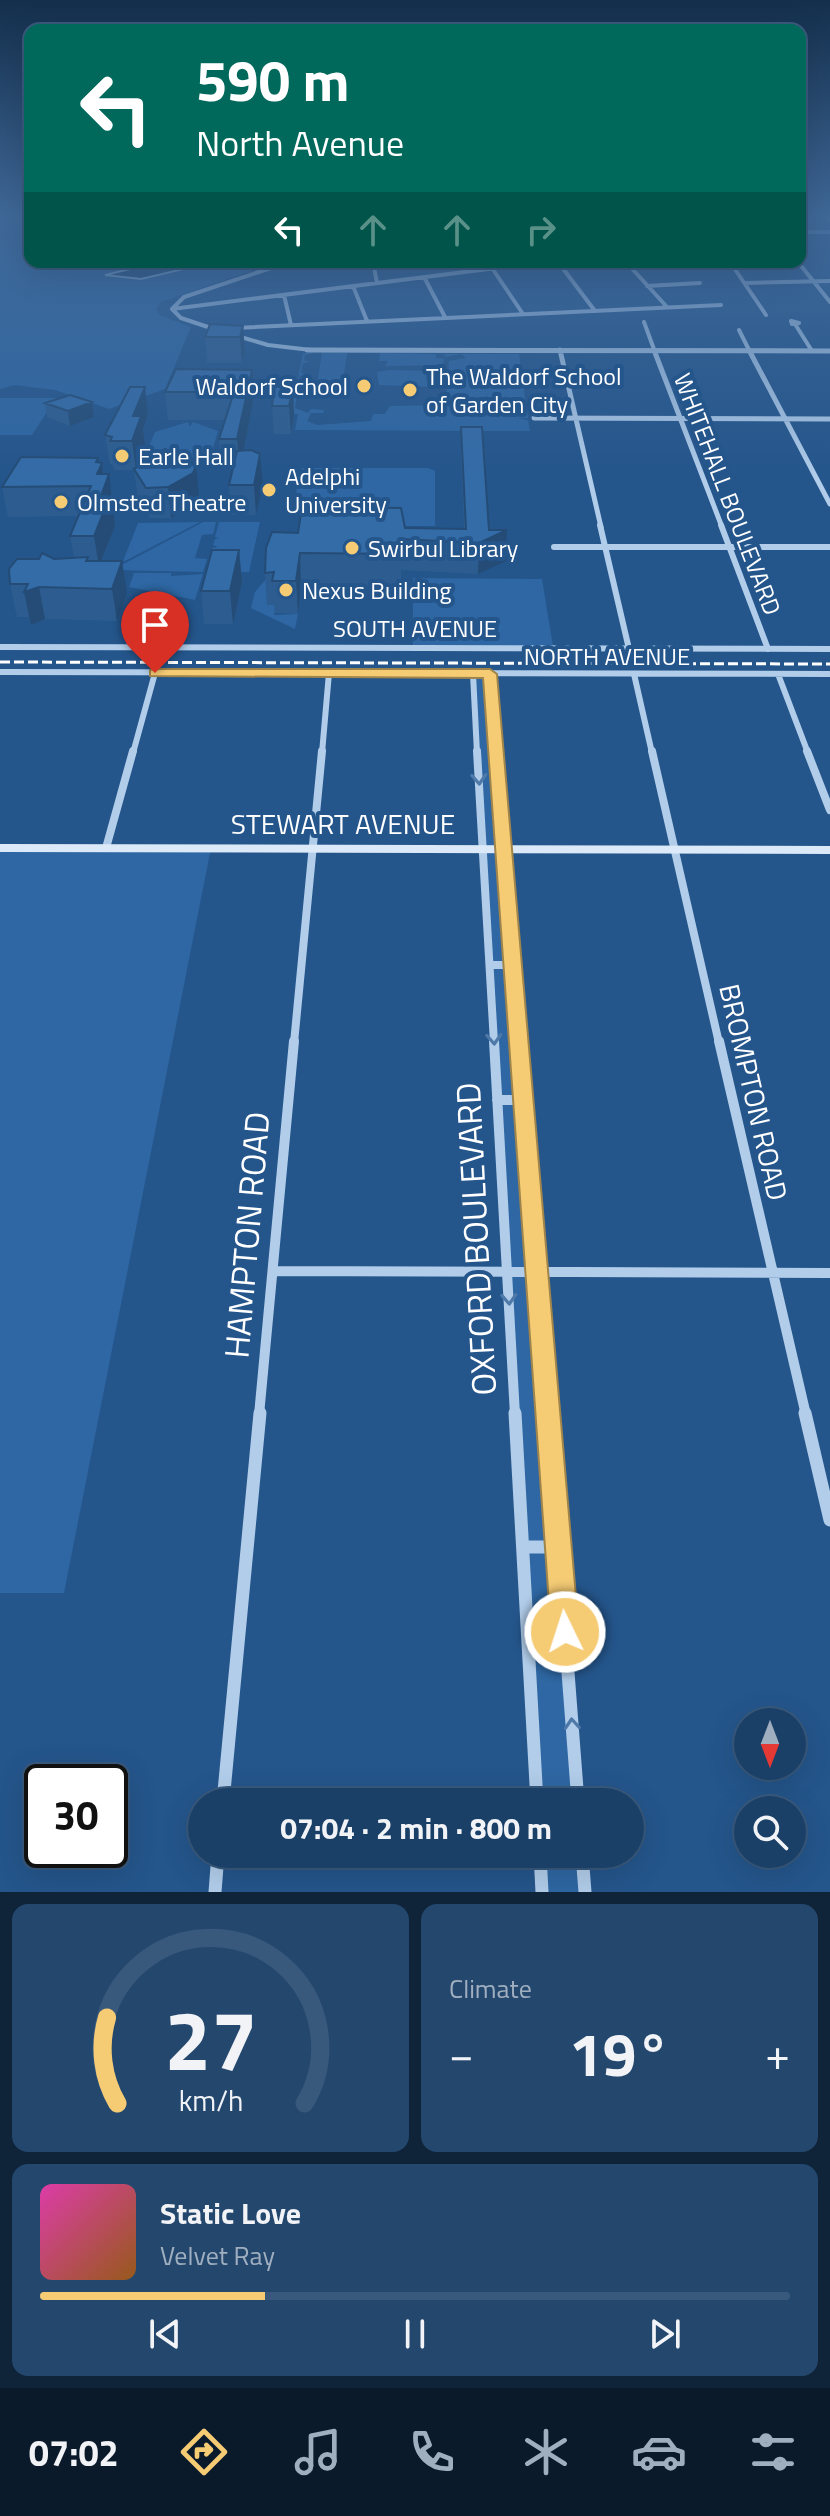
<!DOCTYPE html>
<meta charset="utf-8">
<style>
body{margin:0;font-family:"Titillium Web",sans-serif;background:#24476e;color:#f1f3f6;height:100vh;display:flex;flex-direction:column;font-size:30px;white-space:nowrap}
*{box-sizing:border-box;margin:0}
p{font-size:26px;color:#a0afc0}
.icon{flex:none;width:44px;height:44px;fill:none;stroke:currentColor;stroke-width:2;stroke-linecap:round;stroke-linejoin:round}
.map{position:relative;height:1892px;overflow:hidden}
.panel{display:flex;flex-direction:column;gap:12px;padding:12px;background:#0f2339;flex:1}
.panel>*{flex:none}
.hud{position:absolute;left:24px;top:24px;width:782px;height:244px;border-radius:16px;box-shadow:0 8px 32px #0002,0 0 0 2px #39597c;background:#00695c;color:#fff;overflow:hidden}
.needle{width:52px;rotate:180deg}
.tools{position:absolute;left:734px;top:1708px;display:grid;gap:16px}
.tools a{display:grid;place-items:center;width:72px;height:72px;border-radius:50%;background:#1b4068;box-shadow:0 8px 32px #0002,0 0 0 2px #39597c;font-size:40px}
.speed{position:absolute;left:24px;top:1764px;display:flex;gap:16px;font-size:40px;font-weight:700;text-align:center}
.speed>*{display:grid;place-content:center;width:104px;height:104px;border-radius:50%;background:#1b4068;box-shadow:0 8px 32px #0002,0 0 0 2px #39597c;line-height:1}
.speed .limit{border:4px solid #111;border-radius:12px;background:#fff;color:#111}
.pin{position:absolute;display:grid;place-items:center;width:68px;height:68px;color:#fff;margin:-82px -34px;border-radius:50% 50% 50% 0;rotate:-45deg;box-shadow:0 0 8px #0007}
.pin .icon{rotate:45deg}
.me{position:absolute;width:88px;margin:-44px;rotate:356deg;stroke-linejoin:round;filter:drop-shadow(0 0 6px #0008)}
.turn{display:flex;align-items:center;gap:28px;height:168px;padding:0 40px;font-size:36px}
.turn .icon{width:104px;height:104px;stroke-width:2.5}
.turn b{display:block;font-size:56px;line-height:68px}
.lanes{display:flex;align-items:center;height:76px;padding:0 40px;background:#0003;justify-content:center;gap:40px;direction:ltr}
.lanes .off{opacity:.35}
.big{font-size:60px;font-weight:700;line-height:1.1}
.panel .card{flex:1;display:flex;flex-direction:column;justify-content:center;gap:12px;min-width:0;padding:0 28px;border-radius:16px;background:#24476e}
.panel .dial{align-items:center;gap:0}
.dial svg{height:208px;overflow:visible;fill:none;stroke:#39597c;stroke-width:7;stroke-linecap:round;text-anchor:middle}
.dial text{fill:#f1f3f6;stroke:none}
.song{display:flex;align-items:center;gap:24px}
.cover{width:96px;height:96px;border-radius:12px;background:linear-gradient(135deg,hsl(320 70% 55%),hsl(30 70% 35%))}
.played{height:8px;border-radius:4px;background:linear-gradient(90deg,#f5cb74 30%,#39597c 30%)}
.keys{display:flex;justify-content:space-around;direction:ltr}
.heat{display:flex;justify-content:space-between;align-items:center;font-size:44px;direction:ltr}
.panel .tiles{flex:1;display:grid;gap:12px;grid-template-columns:1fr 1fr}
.card:last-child{grid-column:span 2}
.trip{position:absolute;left:188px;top:1788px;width:456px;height:80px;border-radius:40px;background:#1b4068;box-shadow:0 8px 32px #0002,0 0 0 2px #39597c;font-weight:700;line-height:80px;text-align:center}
.menu{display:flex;height:128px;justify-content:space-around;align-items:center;background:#0b1a2a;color:#a0afc0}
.menu .icon{width:56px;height:56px}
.menu .active{color:#f5cb74}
.menu b{font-size:36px;color:#f1f3f6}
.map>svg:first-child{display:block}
</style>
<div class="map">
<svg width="830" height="1892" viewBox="0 0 830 1892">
<rect width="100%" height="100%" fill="#24558b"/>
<path fill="#2e67a3" d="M0 214H30V262H275L161 302 156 309 160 315 191 327 165 389 109 409 55 390 14 385 0 389Z
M303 353H315L305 355 304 360 310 362 303 363 301 373 308 375 300 376 299 381 310 382H299L295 408 308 413 311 409 324 410 323 413H311L307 421 317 425 371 421 373 414H385L390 406 450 405 451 400 446 397 449 361 466 358 461 354 446 357 443 354H519L528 418H517L528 420 530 431 295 430 298 414H291Z
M322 353H347L343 380 329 382 318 379Z
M380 353 436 354V358L444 359 443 365 385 366 388 361H379Z
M389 370 426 371V379L433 381V387L379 385 377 372Z
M0 398H56L32 435H0Z
M188 422 190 427 193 422 218 431 210 458H144L155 432Z
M302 468H428L435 471V526H378L302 510C294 496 295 482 302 468Z
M200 522 125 561H123L138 523Z
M203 522H216L213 534 202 535 195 558 207 559 203 572 112 570Z
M219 522H260L249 572H206L212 548 218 547 213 545 215 539 219 538 215 537Z
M134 573H171V576L203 574 195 600 129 587Z
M413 578 542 579 553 646H413Z
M266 579 277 603 274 615 298 614 295 629 251 608 255 592Z
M475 674H488L575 1802H542Z
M0 847 211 848 64 1593H0Z
M545 1854H579L582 1892H548Z"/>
<path fill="#193f6b" stroke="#a5c9eb" stroke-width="2" d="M159 262H182L188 268 141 279 105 275Z"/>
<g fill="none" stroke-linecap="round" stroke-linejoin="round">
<path stroke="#b1cdea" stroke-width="4" d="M825 214 830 220
M800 232H830
M373 262 377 283
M459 262 473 270
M558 262 595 311
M626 262 667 307
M730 262 766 315
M798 262 830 302
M629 265 679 263
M492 268 523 314
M424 277 445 317
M745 283 830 281
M353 286 367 321
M647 286 700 283
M284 295 291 325
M172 309 181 318 217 330
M172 309 543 262
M172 309 184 297 289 262
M791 321 799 323 792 324Z
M644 322 655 352
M795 324 812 351
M234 328 721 305
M739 330 750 352
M234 335 268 345 311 350 830 351"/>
<path stroke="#b1cdea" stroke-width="5" d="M307 350 830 351
M560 350 601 527
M654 350 722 527
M749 350 830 504
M534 418 830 419"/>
<path stroke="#b1cdea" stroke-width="6" d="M600 525 629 649
M721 525 768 649
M554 547H830
M0 672 830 674
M473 674 477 753
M490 674 496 753
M634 674 652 753
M778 674 808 753
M133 753 155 673
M322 753 329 673"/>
<path stroke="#b1cdea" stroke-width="8" d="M477 751 494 1043
M496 751 519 1043
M652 751 719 1043
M807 751 830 810
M106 848 133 751
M490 965H513
M294 1043 322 751"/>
<path stroke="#b1cdea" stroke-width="10" d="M494 1041 515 1415
M519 1041 548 1415
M719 1041 806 1415
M497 1100H523
M273 1271 830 1273
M259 1415 294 1041"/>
<path stroke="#b1cdea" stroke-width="13" d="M515 1413 537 1802
M548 1413 578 1802
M805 1413 830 1520
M523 1547H558
M223 1802 260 1413
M540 1854 542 1892
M582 1854 585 1892
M215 1892 218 1854"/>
<path fill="#b1cdea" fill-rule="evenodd" d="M0 644 830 646V652L0 650Z"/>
<path fill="#dce9f8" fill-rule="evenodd" d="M0 844 830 846V854L0 852Z"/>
<path stroke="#fff" stroke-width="3" stroke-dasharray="10 4" stroke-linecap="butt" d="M0 662 830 664"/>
</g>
<path fill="#2d5d90" d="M243 326 245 351 242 363H207L205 337Z
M176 369 254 397 243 451 260 454 263 484 256 515H231L229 485 233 468H222L219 439 225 420H168L165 392Z
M293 386 294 414 291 434H274L272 406Z
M92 402 94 417 70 426 47 417 45 403Z
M148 414 143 429 145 445 137 467 199 495 196 503 171 518H150L138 498 134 470H114L113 465 110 464 105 435Z
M461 427 489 530 506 561 478 574 401 570V586L301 585 298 614 275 613 274 605H267L265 573 298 533 405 528 464 529 461 456Z
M98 463H102L104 474 113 504 112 508 115 526 102 561 127 593 117 621 45 619 31 625 29 617H17L10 584 54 559 74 558 70 536 78 516 8 517 2 487Z
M239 550 242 582 233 624H204L201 591Z"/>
<path fill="#244c76" d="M243 326 245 351 242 363 240 337Z
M252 370 254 397 240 468 237 439Z
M293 386 294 414 291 434 289 406Z
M145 387 148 414 143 429 145 445 136 470 132 441 133 416Z
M92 402 94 417 70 426 68 411Z
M260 454 263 484 256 515 254 485Z
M98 458 99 469 102 463 105 485 109 474 115 526 99 567 94 536 96 462Z
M196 466 199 495 196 503 171 518 168 487Z
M507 530 506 561 478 574 479 543Z
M239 550 242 582 233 624 230 591Z
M300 553 301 585 298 614 296 581Z
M122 561 127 593 117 621 112 589Z
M39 587 45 619 31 625 24 592Z"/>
<path fill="#346ca8" stroke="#244c76" stroke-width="2" d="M210 324 243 326 240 337H205Z
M176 369 252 370 237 439H219L234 392H165Z
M293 386 289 406H272L274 387Z
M130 387H145L133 416H141L132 441H110L112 437 105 435Z
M70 395 92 402 68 411 45 403Z
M461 427H482L489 530H507L479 543 401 539V554L300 553 296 581H272L274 572 265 573 266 548 272 532 298 533 302 507H307L308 503 332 504V507L401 508 405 528 466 529Z
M165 449 196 466 193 473 168 487 146 488 134 469Z
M251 450 260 454 254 485H229L237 451Z
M21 457 98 458 96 462 102 463 97 474H109L101 496H110L94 536H70L91 486 2 487Z
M212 550H239L230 591H201Z
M42 553 54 559 88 557 86 561H122L112 589 39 587 24 592 28 584H10L9 569 17 559H39Z"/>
<defs><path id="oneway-chevron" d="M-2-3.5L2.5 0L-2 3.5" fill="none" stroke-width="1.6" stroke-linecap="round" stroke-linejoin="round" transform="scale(2)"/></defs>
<g stroke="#4e79a8">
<use href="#oneway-chevron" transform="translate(479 779) rotate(87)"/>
<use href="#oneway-chevron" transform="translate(494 1039) rotate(87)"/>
<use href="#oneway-chevron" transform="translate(509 1299) rotate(87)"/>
<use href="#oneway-chevron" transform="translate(572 1724) rotate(-94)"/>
</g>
<linearGradient id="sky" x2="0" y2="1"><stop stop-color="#142f4c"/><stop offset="0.45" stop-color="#3f6898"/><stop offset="1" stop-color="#3f6898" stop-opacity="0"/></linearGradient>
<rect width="830" height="479" fill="url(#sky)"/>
<path fill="#f5cb74" stroke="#9f844b" stroke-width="2" d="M155 669H490L497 674 579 1632 575 1642 565 1646 555 1642 551 1632 483 678 150 676V670Z"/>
<g fill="#f5cb74" stroke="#24558b" stroke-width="3">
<circle cx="364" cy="386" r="8"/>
<circle cx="410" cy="390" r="8"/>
<circle cx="122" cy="456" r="8"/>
<circle cx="269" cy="490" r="8"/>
<circle cx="61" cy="502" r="8"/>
<circle cx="352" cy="548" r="8"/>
<circle cx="286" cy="590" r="8"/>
</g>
<g text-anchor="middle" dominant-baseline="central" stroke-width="8" stroke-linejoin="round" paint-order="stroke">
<g font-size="24" fill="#fff" stroke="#24558b" text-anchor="start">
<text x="426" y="376">The Waldorf School<tspan x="426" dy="28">of Garden City</tspan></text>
<text x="348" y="386" text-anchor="end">Waldorf School</text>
<text x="138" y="456">Earle Hall</text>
<text x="285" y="476">Adelphi<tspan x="285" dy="28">University</tspan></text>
<text x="77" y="502">Olmsted Theatre</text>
<text x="368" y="548">Swirbul Library</text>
<text x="302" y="590">Nexus Building</text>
</g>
<g font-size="24" fill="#fff" stroke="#24558b">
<text transform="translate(728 494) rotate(69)">WHITEHALL BOULEVARD</text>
<text x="415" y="628">SOUTH AVENUE</text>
<text x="607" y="656">NORTH AVENUE</text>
</g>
<g font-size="28" fill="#fff" stroke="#24558b">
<text x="343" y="823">STEWART AVENUE</text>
<text transform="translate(754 1092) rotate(77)">BROMPTON ROAD</text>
</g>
<g font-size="34" fill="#fff" stroke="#24558b">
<text transform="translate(246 1235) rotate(-85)">HAMPTON ROAD</text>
<text transform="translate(475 1239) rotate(-93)">OXFORD BOULEVARD</text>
</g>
</g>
</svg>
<div class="tools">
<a><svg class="needle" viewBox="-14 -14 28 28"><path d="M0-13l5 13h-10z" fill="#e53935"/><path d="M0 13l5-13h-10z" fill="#a0afc0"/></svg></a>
<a><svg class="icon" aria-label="search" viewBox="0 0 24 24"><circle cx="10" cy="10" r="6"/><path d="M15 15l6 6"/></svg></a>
</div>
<div class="speed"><div class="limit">30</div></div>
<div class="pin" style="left:155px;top:673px;background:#d93025"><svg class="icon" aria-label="arrive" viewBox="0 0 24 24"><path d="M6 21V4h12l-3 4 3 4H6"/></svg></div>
<svg class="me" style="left:565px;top:1632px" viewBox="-20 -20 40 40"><circle r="17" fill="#f5cb74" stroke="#fff" stroke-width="3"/><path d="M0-11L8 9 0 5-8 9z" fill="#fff"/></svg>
<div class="trip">07:04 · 2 min · 800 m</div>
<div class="hud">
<div class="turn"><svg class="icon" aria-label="left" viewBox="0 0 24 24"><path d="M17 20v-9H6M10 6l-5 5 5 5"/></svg><div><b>590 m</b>North Avenue</div></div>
<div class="lanes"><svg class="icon" aria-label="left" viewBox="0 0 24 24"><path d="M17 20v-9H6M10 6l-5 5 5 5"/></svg><svg class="icon off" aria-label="ahead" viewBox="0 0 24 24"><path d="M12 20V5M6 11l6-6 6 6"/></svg><svg class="icon off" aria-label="ahead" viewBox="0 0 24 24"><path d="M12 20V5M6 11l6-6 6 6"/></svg><svg class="icon off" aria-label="right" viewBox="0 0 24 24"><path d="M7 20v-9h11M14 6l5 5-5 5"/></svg></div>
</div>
</div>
<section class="panel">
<div class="tiles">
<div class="card dial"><svg viewBox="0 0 100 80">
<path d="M14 69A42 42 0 1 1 86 69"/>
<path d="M14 69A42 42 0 0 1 10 36" stroke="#f5cb74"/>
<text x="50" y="56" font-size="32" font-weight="700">27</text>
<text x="50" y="72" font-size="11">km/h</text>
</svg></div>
<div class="card"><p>Climate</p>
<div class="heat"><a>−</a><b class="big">19°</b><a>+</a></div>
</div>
<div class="card">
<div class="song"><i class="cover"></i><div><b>Static Love</b><p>Velvet Ray</p></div></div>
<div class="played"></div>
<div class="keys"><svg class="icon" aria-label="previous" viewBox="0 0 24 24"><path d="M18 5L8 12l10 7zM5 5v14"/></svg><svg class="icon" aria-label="pause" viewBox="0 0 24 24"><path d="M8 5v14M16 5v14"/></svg><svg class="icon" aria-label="next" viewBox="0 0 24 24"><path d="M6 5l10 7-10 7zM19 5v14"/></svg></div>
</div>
</div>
</section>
<nav class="menu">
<b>07:02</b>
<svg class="icon active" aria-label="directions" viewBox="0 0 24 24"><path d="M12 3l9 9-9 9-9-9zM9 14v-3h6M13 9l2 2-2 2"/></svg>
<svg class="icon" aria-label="music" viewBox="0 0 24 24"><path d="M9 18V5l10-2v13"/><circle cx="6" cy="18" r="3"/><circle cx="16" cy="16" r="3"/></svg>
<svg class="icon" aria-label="phone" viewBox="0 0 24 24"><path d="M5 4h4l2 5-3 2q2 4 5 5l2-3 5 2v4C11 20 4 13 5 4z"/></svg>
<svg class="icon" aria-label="climate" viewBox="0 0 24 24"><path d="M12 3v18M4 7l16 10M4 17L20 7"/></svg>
<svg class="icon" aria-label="car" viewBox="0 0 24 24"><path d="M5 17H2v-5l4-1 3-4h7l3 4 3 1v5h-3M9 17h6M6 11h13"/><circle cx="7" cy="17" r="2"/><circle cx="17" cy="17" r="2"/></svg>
<svg class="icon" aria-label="filters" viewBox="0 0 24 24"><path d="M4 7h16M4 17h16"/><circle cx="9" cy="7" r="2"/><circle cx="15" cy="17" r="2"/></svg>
</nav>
